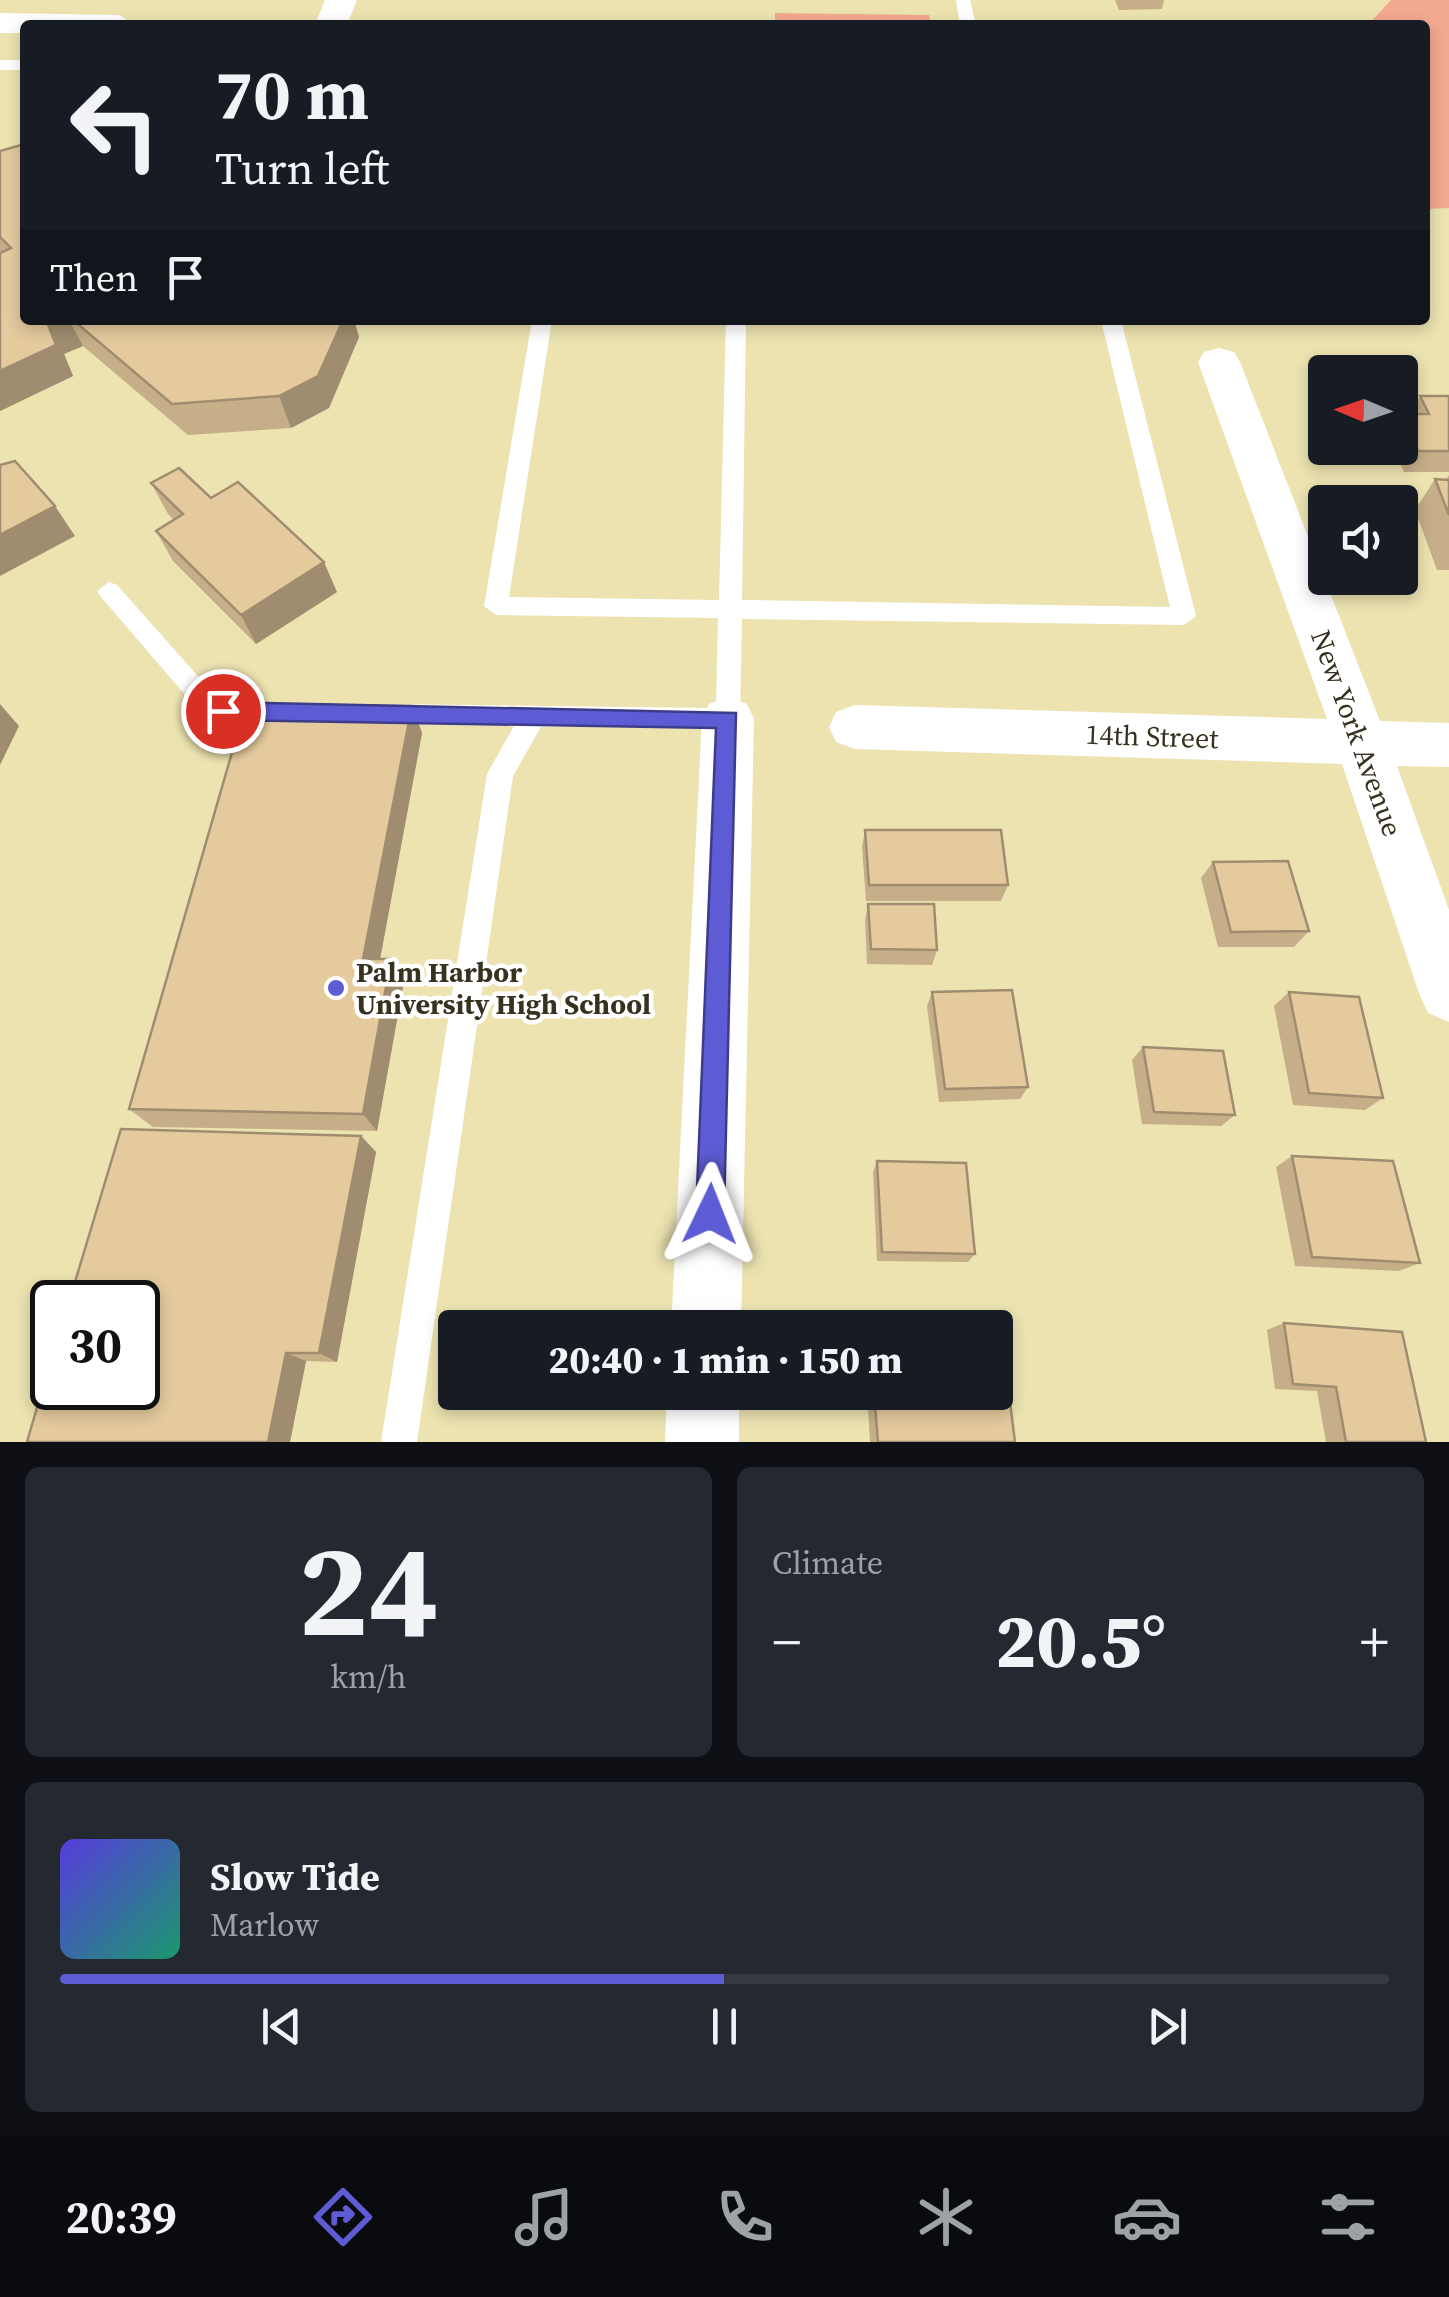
<!DOCTYPE html>
<meta charset="utf-8">
<style>
body{margin:0;font-family:"Source Serif 4",serif;background:#242831;color:#f1f3f6;height:100vh;display:flex;flex-direction:column;font-size:38px;white-space:nowrap}
*{box-sizing:border-box;margin:0}
p{font-size:32px;color:#9ea1a6}
.icon{flex:none;width:55px;height:55px;fill:none;stroke:currentColor;stroke-width:2;stroke-linecap:round;stroke-linejoin:round}
.map{position:relative;height:1442px;overflow:hidden}
.side{display:flex;flex-direction:column;gap:25px;padding:25px;background:#0d0f14;flex:1}
.side>*{flex:none}
.hud{position:absolute;left:20px;top:20px;width:1410px;height:305px;border-radius:10px;box-shadow:0 5px 15px #0003;background:#171b24;color:#f1f3f6;overflow:hidden}
.needle{width:65px;rotate:272deg}
.controls{position:absolute;left:1308px;top:355px;display:grid;gap:20px}
.controls a{display:grid;place-items:center;width:110px;height:110px;border-radius:10px;background:#171b24;box-shadow:0 5px 15px #0003;font-size:50px}
.speed{position:absolute;left:30px;top:1280px;display:flex;gap:20px;font-size:50px;font-weight:700;text-align:center}
.speed>*{display:grid;place-content:center;width:130px;height:130px;border-radius:50%;background:#171b24;box-shadow:0 5px 15px #0003;line-height:1}
.speed .limit{border:5px solid #111;border-radius:15px;background:#fff;color:#111}
.pin{position:absolute;display:grid;place-items:center;width:85px;height:85px;color:#fff;margin:-42px;border:5px solid #fff;border-radius:50%;box-shadow:0 2px 10px #0007}
.me{position:absolute;width:110px;margin:-55px;rotate:2deg;stroke-linejoin:round;filter:drop-shadow(0 0 8px #0008)}
.turn{display:flex;align-items:center;gap:35px;height:210px;padding:0 30px;font-size:45px}
.turn .icon{width:130px;height:130px;stroke-width:2.5}
.turn b{display:block;font-size:70px;line-height:85px}
.then{display:flex;align-items:center;height:95px;padding:0 30px;background:#0003;gap:20px;font-size:38px}
.big{font-size:75px;font-weight:800;line-height:1.1}
.side .tile{flex:1;display:flex;flex-direction:column;justify-content:center;gap:15px;min-width:0;padding:0 35px;border-radius:15px;background:#242831}
.side .dial{align-items:center;gap:0}
.dial b{font-size:130px;line-height:1}
.song{display:flex;align-items:center;gap:30px}
.cover{width:120px;height:120px;border-radius:15px;background:linear-gradient(135deg,hsl(250 70% 55%),hsl(160 70% 35%))}
.played{height:10px;border-radius:5px;background:linear-gradient(90deg,#5e5cd4 50%,#363941 50%)}
.keys{display:flex;justify-content:space-around;direction:ltr}
.heat{display:flex;justify-content:space-between;align-items:center;font-size:55px;direction:ltr}
.side .tiles{flex:1;display:grid;gap:25px;grid-template-columns:1fr 1fr}
.tile:last-child{grid-column:span 2}
.trip{position:absolute;left:438px;top:1310px;width:575px;height:100px;border-radius:10px;background:#171b24;box-shadow:0 5px 15px #0003;font-weight:800;line-height:100px;text-align:center}
.menu{display:flex;height:160px;justify-content:space-around;align-items:center;background:#090b0e;color:#9ea1a6}
.menu .icon{width:70px;height:70px}
.menu .on{color:#5e5cd4}
.menu b{font-size:45px;color:#f1f3f6}
.map>svg:first-child{display:block}
</style>
<div class="map">
<svg width="1449" height="1442" viewBox="0 0 1449 1442">
<rect width="100%" height="100%" fill="#ece3b1"/>
<path fill="#f2a990" d="M1391 0H1449V208L1425 209V25H1368Z
M775 13 929 15 931 25H775Z"/>
<g fill="none" stroke-linecap="round" stroke-linejoin="round">
<path fill="#fff" fill-rule="evenodd" d="M956 0H970L976 25H960Z
M0 60H25V70H0Z
M532 320H552L509 597 719 600 726 320H746L742 600 1170 607 1101 320H1121L1196 616 1184 625 742 619 740 719 737 726 541 727 513 776 417 1442H381L487 774 514 726 384 724 375 721 372 714 375 707 384 704 716 708 718 618 496 615 484 606Z
M109 582 117 585 220 701 283 705 286 712 283 719 205 718 101 597 97 591Z"/>
<path fill="#fff" fill-rule="evenodd" d="M325 0H357L347 25H315Z
M0 13 119 15 135 25H25V33H0Z
M1219 348 1234 352 1240 362 1380 721 1449 723V767L1397 766 1449 910V1022L1428 1013 1419 993 1342 764 855 749 836 742 829 727 836 712 855 705 1327 719 1198 362 1204 352Z
M728 697 747 704 754 719 741 1328H671L702 719 709 704Z
M667 1392H739V1442H665Z"/>
</g>
<path fill="#c5ae88" d="M1115 0H1164L1162 9 1119 10Z
M0 151 25 320H354L359 337 329 408 291 428 188 435 83 346 64 354 73 376 0 411V253L1 252 0 251Z
M1420 396H1449V472H1404L1393 448H1400V415L1409 414Z
M1449 475V570H1437L1415 510 1435 479 1446 480Z
M151 483 211 498 337 592 256 644 173 561 156 531 174 520 168 514Z
M412 706 422 733 380 959 404 981 377 1131 153 1127 129 1109Z
M865 830 1008 885 1001 901H866L862 847Z
M1213 862 1309 931 1294 947H1218L1201 878Z
M868 904 937 950 932 965 867 964 865 920Z
M932 992 1028 1087 1020 1099 939 1102 927 1006Z
M1289 992 1383 1098 1365 1110 1293 1105 1274 1006Z
M1143 1047 1235 1115 1221 1126 1142 1124 1132 1060Z
M361 1136 376 1152 337 1362 306 1361 290 1442H27Z
M1292 1156 1420 1263 1399 1271 1295 1266 1276 1167Z
M877 1161 975 1254 968 1262 877 1261 873 1172Z
M1284 1323 1426 1442H1326L1317 1391 1275 1389 1267 1330Z
M867 1392H995L1015 1442H870Z"/>
<path fill="#a08d6f" d="M52 320H69L83 346 64 354 73 376 0 411V371L47 322Z
M343 320H354L359 337 329 408 291 428 279 396Z
M55 506 75 536 0 576V535Z
M324 562 337 592 256 644 241 615Z
M0 704 19 726 0 765Z
M412 706 422 733 376 981 363 959Z
M391 959 404 981 377 1131 363 1114Z
M361 1136 376 1152 337 1362 319 1353Z
M286 1353 306 1361 290 1442H268Z"/>
<path fill="#e5ca9e" stroke="#a08d6f" stroke-width="2.5" d="M25 144V320H52L47 322 56 345 0 371V253L11 248 0 237V151Z
M73 320H343L318 376 279 396 172 404Z
M1420 396H1449V451H1418L1401 414H1429Z
M15 461 55 506 0 535V465Z
M179 468 211 498 238 482 324 562 241 615 156 531 183 514 151 483Z
M1435 479 1449 480V515Z
M246 704 412 706 363 959H391L363 1114 129 1109Z
M865 830H1001L1008 885H869Z
M1288 861 1309 931 1231 932 1213 862Z
M868 904H934L937 950 871 949Z
M1012 990 1028 1087 945 1089 932 992Z
M1289 992 1359 997 1383 1098 1309 1093Z
M1143 1047 1223 1051 1235 1115 1154 1112Z
M121 1129 361 1136 319 1353H286L268 1442H27L52 1356V1388H138V1302H69Z
M1292 1156 1393 1161 1420 1263 1312 1257Z
M877 1161 966 1163 975 1254 882 1252Z
M1284 1323 1402 1332 1426 1442H1346L1336 1387 1293 1384Z
M995 1347H1003L1015 1442H878L874 1392H995Z"/>
<path fill="#5e5cd4" stroke="#3d3c8a" stroke-width="2.5" d="M223 702 736 713 724 1214 720 1224 710 1228 700 1224 696 1214 716 728 223 720 212 711Z"/>
<circle fill="#5e5cd4" stroke="#fff" stroke-width="4" cx="336" cy="988" r="10"/>
<g text-anchor="middle" dominant-baseline="central" stroke-width="9" stroke-linejoin="round" paint-order="stroke">
<g font-size="28" fill="#36321f" stroke="#fff">
<text transform="translate(1357 733) rotate(70)">New York Avenue</text>
<text transform="translate(1152 736) rotate(2)">14th Street</text>
</g>
<g font-size="28" font-weight="bold" fill="#36321f" stroke="#fff" text-anchor="start">
<text x="356" y="972">Palm Harbor<tspan x="356" dy="32">University High School</tspan></text>
</g>
</g>
</svg>
<div class="controls">
<a><svg class="needle" viewBox="-14 -14 28 28"><path d="M0-13l5 13h-10z" fill="#e53935"/><path d="M0 13l5-13h-10z" fill="#9ea1a6"/></svg></a>
<a><svg class="icon" aria-label="sound" viewBox="0 0 24 24"><path d="M4 9h4l5-4v14l-5-4H4zM17 9q2 3 0 6"/></svg></a>
</div>
<div class="speed"><div class="limit">30</div></div>
<div class="pin" style="left:223px;top:711px;background:#d93025"><svg class="icon" aria-label="arrive" viewBox="0 0 24 24"><path d="M6 21V4h12l-3 4 3 4H6"/></svg></div>
<svg class="me" style="left:710px;top:1214px" viewBox="-20 -20 40 40"><path d="M0-17L14 15 0 8-14 15z" fill="#5e5cd4" stroke="#fff" stroke-width="4"/></svg>
<div class="trip">20:40 · 1 min · 150 m</div>
<div class="hud">
<div class="turn"><svg class="icon" aria-label="left" viewBox="0 0 24 24"><path d="M17 20v-9H6M10 6l-5 5 5 5"/></svg><div><b>70 m</b>Turn left</div></div>
<div class="then">Then<svg class="icon" aria-label="arrive" viewBox="0 0 24 24"><path d="M6 21V4h12l-3 4 3 4H6"/></svg></div>
</div>
</div>
<section class="side">
<div class="tiles">
<div class="tile dial"><b>24</b><p>km/h</p></div>
<div class="tile"><p>Climate</p>
<div class="heat"><a>−</a><b class="big">20.5°</b><a>+</a></div>
</div>
<div class="tile">
<div class="song"><i class="cover"></i><div><b>Slow Tide</b><p>Marlow</p></div></div>
<div class="played"></div>
<div class="keys"><svg class="icon" aria-label="previous" viewBox="0 0 24 24"><path d="M18 5L8 12l10 7zM5 5v14"/></svg><svg class="icon" aria-label="pause" viewBox="0 0 24 24"><path d="M8 5v14M16 5v14"/></svg><svg class="icon" aria-label="next" viewBox="0 0 24 24"><path d="M6 5l10 7-10 7zM19 5v14"/></svg></div>
</div>
</div>
</section>
<nav class="menu">
<b>20:39</b>
<svg class="icon on" aria-label="directions" viewBox="0 0 24 24"><path d="M12 3l9 9-9 9-9-9zM9 14v-3h6M13 9l2 2-2 2"/></svg>
<svg class="icon" aria-label="music" viewBox="0 0 24 24"><path d="M9 18V5l10-2v13"/><circle cx="6" cy="18" r="3"/><circle cx="16" cy="16" r="3"/></svg>
<svg class="icon" aria-label="phone" viewBox="0 0 24 24"><path d="M5 4h4l2 5-3 2q2 4 5 5l2-3 5 2v4C11 20 4 13 5 4z"/></svg>
<svg class="icon" aria-label="climate" viewBox="0 0 24 24"><path d="M12 3v18M4 7l16 10M4 17L20 7"/></svg>
<svg class="icon" aria-label="car" viewBox="0 0 24 24"><path d="M5 17H2v-5l4-1 3-4h7l3 4 3 1v5h-3M9 17h6M6 11h13"/><circle cx="7" cy="17" r="2"/><circle cx="17" cy="17" r="2"/></svg>
<svg class="icon" aria-label="filters" viewBox="0 0 24 24"><path d="M4 7h16M4 17h16"/><circle cx="9" cy="7" r="2"/><circle cx="15" cy="17" r="2"/></svg>
</nav>
